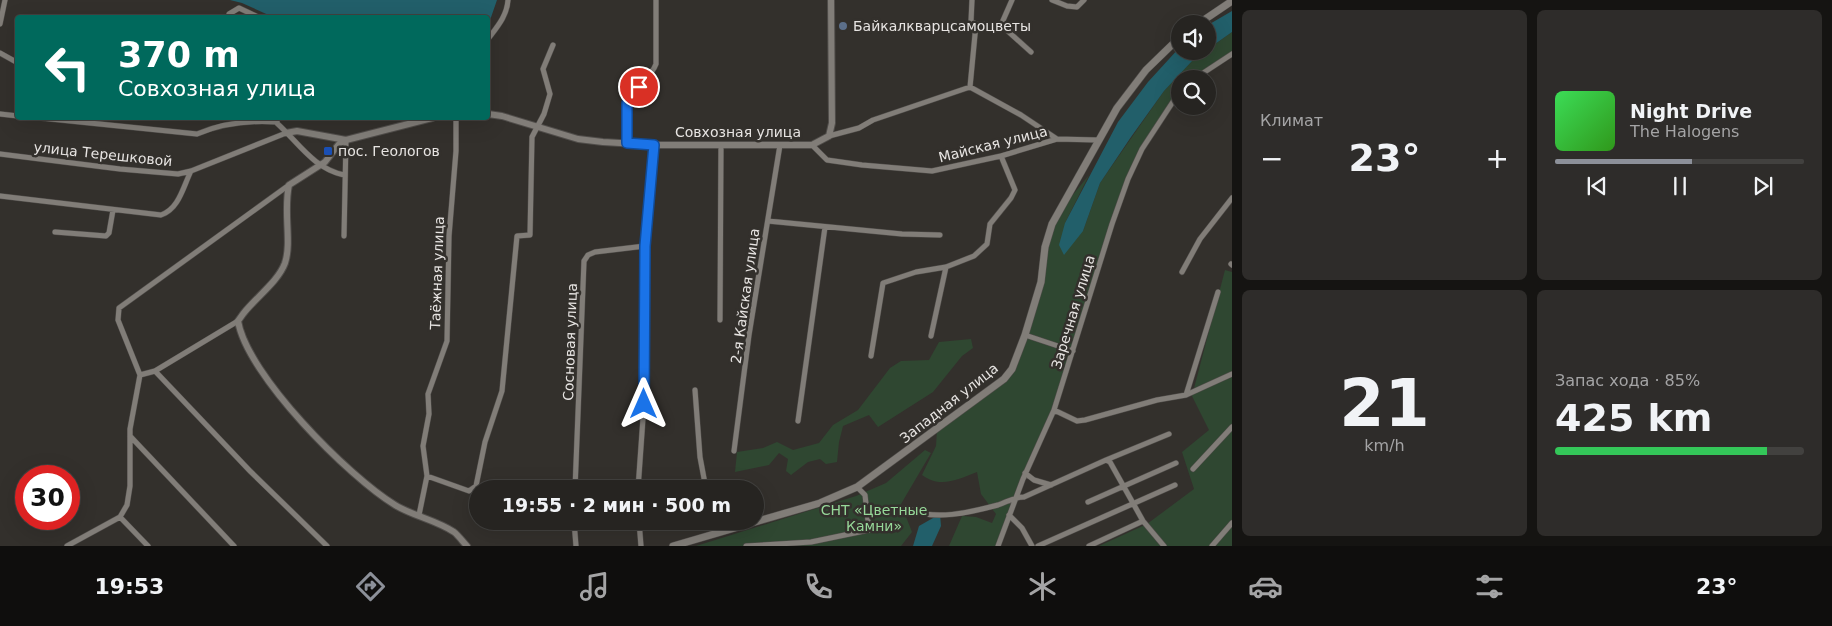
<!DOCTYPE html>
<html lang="ru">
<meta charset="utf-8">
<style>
body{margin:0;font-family:"DejaVu Sans",sans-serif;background:#2e2c2a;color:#f1f3f6;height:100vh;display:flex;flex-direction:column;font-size:19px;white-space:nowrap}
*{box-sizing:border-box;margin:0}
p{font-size:16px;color:#a4a4a5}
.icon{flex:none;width:28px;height:28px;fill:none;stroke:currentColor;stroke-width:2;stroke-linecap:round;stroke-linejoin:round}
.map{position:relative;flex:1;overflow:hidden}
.side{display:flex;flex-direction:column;gap:10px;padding:10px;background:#151412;width:600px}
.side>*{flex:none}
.hud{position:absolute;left:15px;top:15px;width:475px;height:105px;border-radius:5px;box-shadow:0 5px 20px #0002,0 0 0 1px #42413f;background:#00695c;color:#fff;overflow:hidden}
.fabs{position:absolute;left:1171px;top:15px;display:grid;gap:10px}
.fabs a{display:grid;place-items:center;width:45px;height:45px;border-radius:50%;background:#262421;box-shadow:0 5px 20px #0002,0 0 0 1px #42413f;font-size:25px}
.speed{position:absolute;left:15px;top:465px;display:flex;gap:10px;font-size:25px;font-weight:700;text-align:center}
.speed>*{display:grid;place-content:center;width:65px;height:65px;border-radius:50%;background:#262421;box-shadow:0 5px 20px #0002,0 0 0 1px #42413f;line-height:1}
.speed .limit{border:8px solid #d22;background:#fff;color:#111}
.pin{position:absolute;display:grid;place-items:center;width:42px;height:42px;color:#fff;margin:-21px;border:2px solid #fff;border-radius:50%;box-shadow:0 1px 5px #0007}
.me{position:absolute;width:55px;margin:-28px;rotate:0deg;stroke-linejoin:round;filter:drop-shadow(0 0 4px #0008)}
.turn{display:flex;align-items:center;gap:18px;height:105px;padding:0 20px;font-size:22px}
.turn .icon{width:65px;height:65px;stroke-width:2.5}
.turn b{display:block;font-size:35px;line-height:42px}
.big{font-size:38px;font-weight:700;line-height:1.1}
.side .tile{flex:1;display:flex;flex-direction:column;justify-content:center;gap:8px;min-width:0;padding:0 18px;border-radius:8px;background:#2e2c2a}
.side .dial{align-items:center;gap:0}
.dial b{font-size:65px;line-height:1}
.song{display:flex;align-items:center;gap:15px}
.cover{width:60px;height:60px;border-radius:8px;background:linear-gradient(135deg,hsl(130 70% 55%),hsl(110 70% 35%))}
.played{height:5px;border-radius:2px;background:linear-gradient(90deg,#8c9099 55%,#42413f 55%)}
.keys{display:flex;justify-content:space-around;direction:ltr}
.heat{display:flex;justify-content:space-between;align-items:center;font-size:28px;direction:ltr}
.charge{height:8px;border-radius:4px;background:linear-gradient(90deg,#34c759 85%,#42413f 0)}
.side .tiles{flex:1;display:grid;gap:10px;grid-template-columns:repeat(2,1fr)}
.trip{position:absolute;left:469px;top:480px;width:295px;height:50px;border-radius:25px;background:#262421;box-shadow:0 5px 20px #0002,0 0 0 1px #42413f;font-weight:700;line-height:50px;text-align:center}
.menu{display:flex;height:80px;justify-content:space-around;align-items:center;background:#0f0e0d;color:#a4a4a5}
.menu .icon{width:35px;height:35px}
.menu .current{color:#8c9099}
.menu b{font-size:22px;color:#f1f3f6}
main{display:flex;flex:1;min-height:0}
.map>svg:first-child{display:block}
</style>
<main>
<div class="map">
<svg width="1232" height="546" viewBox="0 0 1232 546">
<rect width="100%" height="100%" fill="#33302c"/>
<path fill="#2f4731" d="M1232 32V54L1194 79H1180V91L1142 149 1128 179 1054 410 1023 479 998 546H949L962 516 976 517 992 523 996 514 981 494 977 472C958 479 941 489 922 475L936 446 937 430 1012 369 1058 213 1089 175 1065 223 1083 231 1100 183 1164 91 1193 60Z
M1225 270 1232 272V546H1099L1147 524 1194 489 1182 452 1209 430 1192 396Z
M971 339 973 348 962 356 933 392 878 427 869 415 843 426 839 442 837 462 826 464 820 459 808 462 791 475 786 471 788 459 779 453 769 465 735 472 737 452 763 448 777 442 793 450 819 443 833 425 858 410 890 368 901 361 929 360 939 342Z
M925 450 931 453 901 504 912 532 901 546H696L856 496 886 483Z"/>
<path fill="#225f6a" d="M230 0H497L488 26V18L273 17 242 3Z
M1232 11V32L1208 49V25Z
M1180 47V51H1205L1193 60 1164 91 1131 137 1100 183 1083 231 1064 255 1059 245 1065 223 1118 122 1148 82Z
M940 514 941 526 932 546H913L919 526Z"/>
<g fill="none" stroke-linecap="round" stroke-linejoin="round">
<defs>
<path id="minor" d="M972 0 971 21 976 24
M1052 0 1067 6 1077 7 1084 0
M228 18 229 14 239 8 260 18
M0 24 5 0
M1001 25 1031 52
M488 39C497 27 507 16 508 0
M0 53 18 63
M1194 79 1232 54
M970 87 976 24 1001 25 1012 0
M0 114 18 116
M41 118 197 134C223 123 248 120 277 122V118
M271 118C296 138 311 168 344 175
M829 136 859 128 873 120 970 87 1021 115 1057 139
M627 143C627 131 624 114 627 102 632 87 651 79 656 64V0
M812 145 827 160 862 165 932 171 1001 156 1057 139 1097 140
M0 154 120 169 178 174 191 171 286 133
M0 196 161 215C179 209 183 187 191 171
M768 221 902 234 940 235
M55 232 106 236 109 233 113 210
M344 236 346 140
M1231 264 1232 265
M1182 272 1200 239 1232 198
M720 320 721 145
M1025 335 1073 351
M931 336 946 267
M871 356 883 283 916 272 946 267 974 256 987 244 990 224 1011 198 1015 190 1001 156
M155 371 250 471 327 546
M140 375 118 320 119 308 289 185
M140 375 155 371 238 321
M695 390 700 457 706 489
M1186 395 1218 292
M1054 410 1077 421 1085 420 1157 400 1186 395 1232 374
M798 421 825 227
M130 436 234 546
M734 451 749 335 780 145
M1106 460 1169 434
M1193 469 1232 427
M1025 473 1034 480 1051 485
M427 476 469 491 476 486 485 442 502 391 517 236 530 235 532 137 544 114 550 94 543 69 553 45
M575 489 584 261 588 255 595 252 645 246
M638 489 644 404 645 246 654 145
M1088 502 1176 463
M908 508C932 522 972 512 998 505 1007 502 1014 497 1024 497L1106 460 1110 462 1143 521 1164 546
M419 515 427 476 423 446 429 414 428 394 447 341 449 236 456 151V118
M1009 515 1022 528 1032 546
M120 517 148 546
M574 521 576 546
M639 521 641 546
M713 521 716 533
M67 546 120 517 127 505 130 486V429L140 375
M746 546 811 542 869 530 865 495 857 487
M998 546 1023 479 1054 410 1112 224 1128 179 1142 149 1180 91
M1038 546 1175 485
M1089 546 1143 521
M1212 546 1232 523"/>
<path id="tertiary" d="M488 114 502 116 578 139 603 142 654 145H812L829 136 832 123 831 0
M286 133 297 131 346 140 432 118
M346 140 339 144 325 162 289 185C283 211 292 242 285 263 278 282 255 298 243 314L238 321C247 375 349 477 395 505 413 516 436 520 454 532 459 536 463 542 467 546"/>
<path id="secondary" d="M1198 24 1232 1
M673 546 820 503 857 487 1004 379 1012 369 1025 335 1041 282 1045 247 1052 224 1117 108 1146 70 1180 37"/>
</defs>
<use href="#minor" stroke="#504d4a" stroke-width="6"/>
<use href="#tertiary" stroke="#504d4a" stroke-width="8"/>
<use href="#secondary" stroke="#504d4a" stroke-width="8"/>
<use href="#minor" stroke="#817d78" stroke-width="5"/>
<use href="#tertiary" stroke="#817d78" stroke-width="6"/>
<use href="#secondary" stroke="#817d78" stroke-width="7"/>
</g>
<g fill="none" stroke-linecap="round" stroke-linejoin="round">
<defs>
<path id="route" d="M639 87 627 103V143L654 145 645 246 644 404"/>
</defs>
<use href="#route" stroke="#114b97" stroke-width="12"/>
<use href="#route" stroke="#1a73e8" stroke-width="9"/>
</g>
<circle fill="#5c6f8a" stroke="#33302c" stroke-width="2" cx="843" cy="26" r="5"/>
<rect fill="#1a4fb4" stroke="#33302c" stroke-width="2" x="323" y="146" width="10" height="10" rx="2.5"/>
<g text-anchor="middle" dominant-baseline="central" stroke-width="5" stroke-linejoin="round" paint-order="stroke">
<g font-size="14" fill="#e7e4e2" stroke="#33302c" text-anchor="start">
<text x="853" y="26">Байкалкварцсамоцветы</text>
<text x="338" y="151">пос. Геологов</text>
</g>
<g font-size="14" fill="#e7e4e2" stroke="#33302c">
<text x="738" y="132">Совхозная улица</text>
<text transform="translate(993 144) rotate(-14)">Майская улица</text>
<text transform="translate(103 154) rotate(6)">улица Терешковой</text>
<text transform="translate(437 273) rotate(-88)">Таёжная улица</text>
<text transform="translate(745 296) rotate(-82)">2-я Кайская улица</text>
<text transform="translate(1073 312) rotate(-73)">Заречная улица</text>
<text transform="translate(570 342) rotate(-88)">Сосновая улица</text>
<text transform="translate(949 403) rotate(-38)">Западная улица</text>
</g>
<g font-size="14" fill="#96d899" stroke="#33302c">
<text x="874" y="510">СНТ «Цветные<tspan x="874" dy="16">Камни»</tspan></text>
</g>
</g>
</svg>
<div class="fabs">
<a><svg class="icon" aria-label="sound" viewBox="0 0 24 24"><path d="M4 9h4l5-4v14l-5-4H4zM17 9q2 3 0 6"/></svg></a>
<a><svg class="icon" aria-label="search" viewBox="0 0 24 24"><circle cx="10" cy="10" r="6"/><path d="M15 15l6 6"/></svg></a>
</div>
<div class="speed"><div class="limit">30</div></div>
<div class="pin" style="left:639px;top:87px;background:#d93025"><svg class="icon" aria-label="arrive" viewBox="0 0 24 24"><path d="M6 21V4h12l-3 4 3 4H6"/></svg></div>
<svg class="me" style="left:644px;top:404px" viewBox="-20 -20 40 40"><path d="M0-17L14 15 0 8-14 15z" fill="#1a73e8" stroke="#fff" stroke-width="4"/></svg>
<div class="trip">19:55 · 2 мин · 500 m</div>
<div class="hud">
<div class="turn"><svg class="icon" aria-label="left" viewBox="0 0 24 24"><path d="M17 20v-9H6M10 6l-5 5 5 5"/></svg><div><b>370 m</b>Совхозная улица</div></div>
</div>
</div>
<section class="side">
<div class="tiles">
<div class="tile"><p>Климат</p>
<div class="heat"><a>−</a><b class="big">23°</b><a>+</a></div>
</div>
<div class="tile">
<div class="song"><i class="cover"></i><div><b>Night Drive</b><p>The Halogens</p></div></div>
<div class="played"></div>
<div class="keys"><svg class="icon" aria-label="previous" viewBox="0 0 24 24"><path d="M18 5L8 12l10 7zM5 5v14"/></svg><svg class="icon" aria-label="pause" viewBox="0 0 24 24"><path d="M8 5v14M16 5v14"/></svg><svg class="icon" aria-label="next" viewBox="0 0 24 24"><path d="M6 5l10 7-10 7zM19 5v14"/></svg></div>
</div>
<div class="tile dial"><b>21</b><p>km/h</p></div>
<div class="tile"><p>Запас хода · 85%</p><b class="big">425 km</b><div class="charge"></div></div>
</div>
</section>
</main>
<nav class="menu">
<b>19:53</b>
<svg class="icon current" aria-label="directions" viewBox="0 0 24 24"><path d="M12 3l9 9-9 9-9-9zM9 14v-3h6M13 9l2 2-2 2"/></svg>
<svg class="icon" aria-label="music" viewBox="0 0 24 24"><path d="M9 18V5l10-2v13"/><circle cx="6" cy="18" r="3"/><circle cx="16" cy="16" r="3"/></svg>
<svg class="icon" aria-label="phone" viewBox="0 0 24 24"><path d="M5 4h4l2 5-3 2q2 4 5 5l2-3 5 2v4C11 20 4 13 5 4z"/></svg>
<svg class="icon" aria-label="climate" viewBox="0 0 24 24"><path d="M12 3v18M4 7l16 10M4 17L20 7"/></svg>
<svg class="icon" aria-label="car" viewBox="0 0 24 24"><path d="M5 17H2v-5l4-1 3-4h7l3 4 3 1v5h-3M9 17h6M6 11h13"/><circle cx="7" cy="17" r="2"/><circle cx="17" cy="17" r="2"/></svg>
<svg class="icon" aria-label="filters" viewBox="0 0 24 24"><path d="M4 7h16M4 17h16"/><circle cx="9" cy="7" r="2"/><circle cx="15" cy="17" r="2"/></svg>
<b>23°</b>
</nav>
